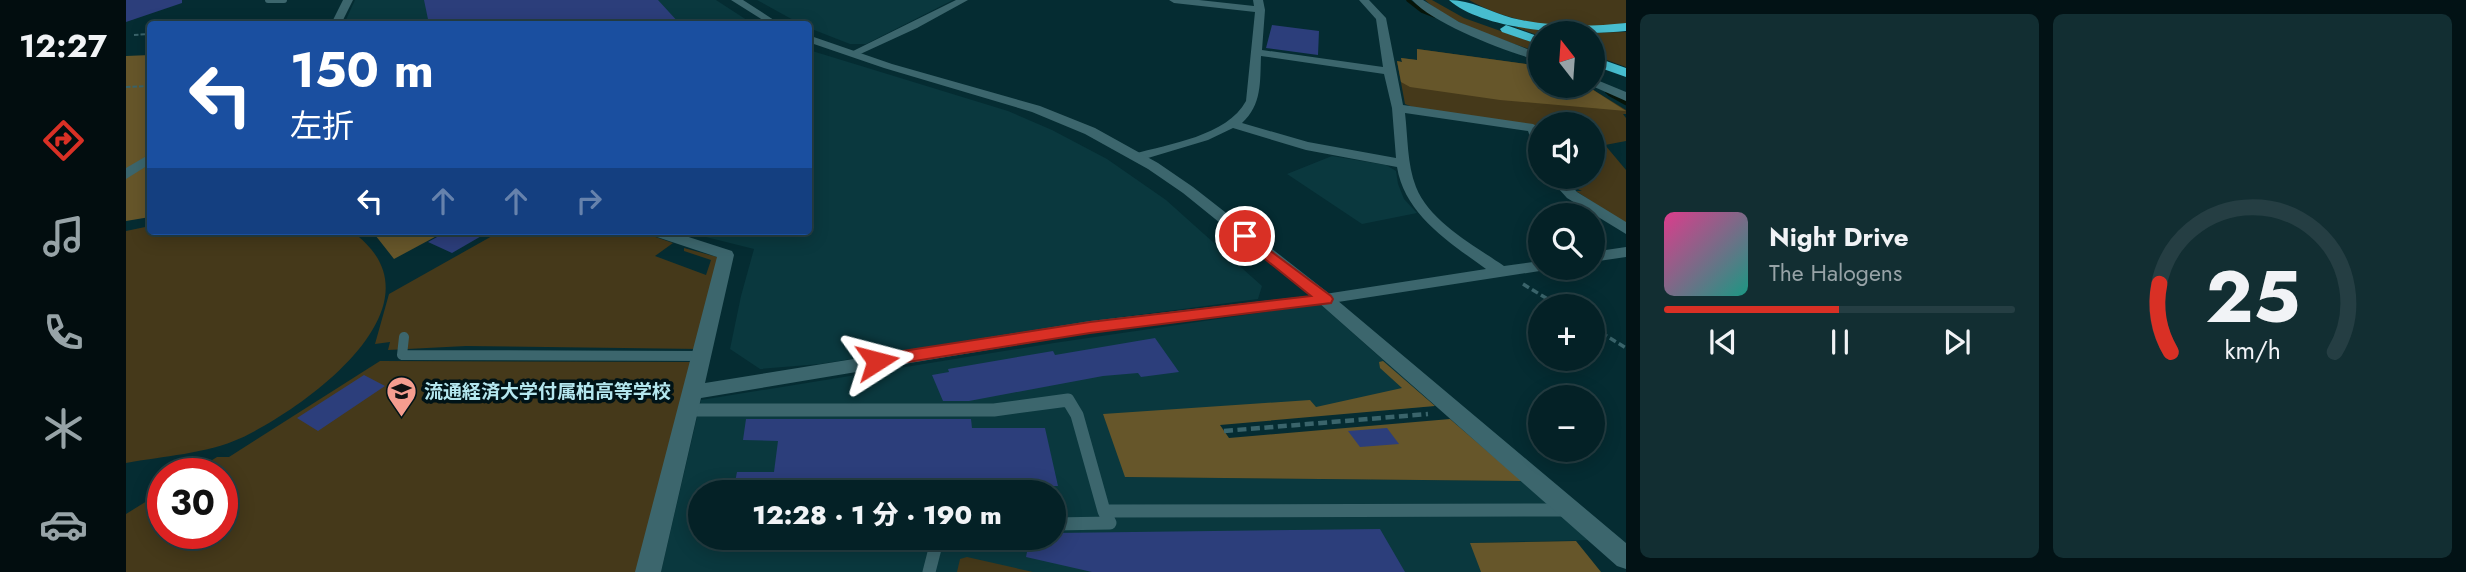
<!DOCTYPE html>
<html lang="ja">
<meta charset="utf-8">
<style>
body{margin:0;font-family:Jost,"Noto Sans JP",sans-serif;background:#122e32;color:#f1f3f6;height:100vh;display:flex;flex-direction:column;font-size:26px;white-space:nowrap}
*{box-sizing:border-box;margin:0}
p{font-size:23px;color:#97a3a7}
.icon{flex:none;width:38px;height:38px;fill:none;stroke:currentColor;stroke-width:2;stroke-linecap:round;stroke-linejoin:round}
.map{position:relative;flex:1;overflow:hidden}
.details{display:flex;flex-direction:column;gap:14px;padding:14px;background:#021215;width:840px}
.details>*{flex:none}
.top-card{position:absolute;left:21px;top:21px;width:665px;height:214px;border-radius:7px;box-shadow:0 4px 18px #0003,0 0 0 2px #253e43;background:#1a4fa0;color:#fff;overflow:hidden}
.needle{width:46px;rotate:343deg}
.fabs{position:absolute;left:1402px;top:21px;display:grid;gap:14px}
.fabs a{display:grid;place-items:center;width:77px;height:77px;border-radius:50%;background:#042126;box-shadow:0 4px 18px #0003,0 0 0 2px #253e43;font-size:35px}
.speed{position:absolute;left:21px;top:458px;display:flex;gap:14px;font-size:35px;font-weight:700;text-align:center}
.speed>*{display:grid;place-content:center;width:91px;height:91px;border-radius:50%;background:#042126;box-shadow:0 4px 18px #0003,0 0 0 2px #253e43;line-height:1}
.speed .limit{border:10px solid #d22;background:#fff;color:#111}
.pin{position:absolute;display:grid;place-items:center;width:60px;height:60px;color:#fff;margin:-30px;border:4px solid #fff;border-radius:50%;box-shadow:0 2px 7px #0007}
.me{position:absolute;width:77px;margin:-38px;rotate:81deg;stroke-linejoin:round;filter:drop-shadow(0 0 5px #0008)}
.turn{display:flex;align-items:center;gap:24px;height:147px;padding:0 28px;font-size:32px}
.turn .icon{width:91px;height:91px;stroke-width:2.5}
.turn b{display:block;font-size:49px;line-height:60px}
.lanes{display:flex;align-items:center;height:66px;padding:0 28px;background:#0003;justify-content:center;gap:35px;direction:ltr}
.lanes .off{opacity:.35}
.details .tile{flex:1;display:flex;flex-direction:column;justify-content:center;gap:10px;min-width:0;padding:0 24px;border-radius:10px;background:#122e32}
.details .dial{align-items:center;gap:0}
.dial svg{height:182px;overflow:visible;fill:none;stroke:#253e43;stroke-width:7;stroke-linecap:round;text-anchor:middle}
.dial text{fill:#f1f3f6;stroke:none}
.song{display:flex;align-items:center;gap:21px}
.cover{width:84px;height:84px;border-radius:10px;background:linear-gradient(135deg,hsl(330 70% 55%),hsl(170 70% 35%))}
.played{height:7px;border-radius:4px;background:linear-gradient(90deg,#d93025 50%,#253e43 50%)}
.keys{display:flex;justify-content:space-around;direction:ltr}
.details .tiles{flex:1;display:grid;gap:14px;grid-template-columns:repeat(2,1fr)}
.trip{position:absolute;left:562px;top:480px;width:378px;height:70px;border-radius:35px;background:#042126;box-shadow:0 4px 18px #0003,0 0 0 2px #253e43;font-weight:800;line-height:70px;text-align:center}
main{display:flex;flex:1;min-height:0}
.menu{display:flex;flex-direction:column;width:126px;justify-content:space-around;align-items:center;background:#020d0f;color:#97a3a7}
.menu .icon{width:49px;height:49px}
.menu .active{color:#d93025}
.menu b{font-size:32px;color:#f1f3f6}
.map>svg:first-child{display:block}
</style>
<main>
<nav class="menu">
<b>12:27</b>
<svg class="icon active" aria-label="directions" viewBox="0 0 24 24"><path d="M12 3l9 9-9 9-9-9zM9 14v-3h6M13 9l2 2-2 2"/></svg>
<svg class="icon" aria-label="music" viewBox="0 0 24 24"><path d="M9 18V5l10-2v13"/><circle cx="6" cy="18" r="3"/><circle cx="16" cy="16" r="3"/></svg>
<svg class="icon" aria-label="phone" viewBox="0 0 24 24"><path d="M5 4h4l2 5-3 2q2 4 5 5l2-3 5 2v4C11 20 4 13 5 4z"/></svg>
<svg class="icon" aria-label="climate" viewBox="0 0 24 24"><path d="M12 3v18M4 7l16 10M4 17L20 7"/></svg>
<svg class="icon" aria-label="car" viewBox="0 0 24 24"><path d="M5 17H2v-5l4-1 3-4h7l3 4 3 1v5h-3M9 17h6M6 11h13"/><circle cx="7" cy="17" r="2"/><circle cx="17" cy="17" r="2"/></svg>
</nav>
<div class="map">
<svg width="1500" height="572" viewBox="0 0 1500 572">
<rect width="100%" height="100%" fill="#052c32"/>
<path fill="#0a383e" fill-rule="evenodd" d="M229 0H590L627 24H218Z
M631 0H827L740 44H724L683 28 682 24 669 21Z
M683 50 882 111 926 130 981 159 1040 200 1136 286 1132 299 959 322 694 364 634 369 604 349 615 296 628 249 556 231H682Z
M1206 156 1260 165 1270 171 1272 184 1278 199 1291 213 1236 224 1161 174Z
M1194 304 1309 406 1094 424 999 477 1396 481 1464 540 1345 543 1355 572H535L575 400 928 343ZM574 492H928V537H574Z"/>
<path fill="#45391a" d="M1299 0H1306L1338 18 1414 45V53C1379 40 1326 25 1299 0Z
M1343 0H1500V23C1450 33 1387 25 1343 0Z
M1400 26 1455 33 1500 32V67L1467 55 1466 33H1414V36L1389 27Z
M1291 49 1414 66V86H1461L1500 110V114H1497L1500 118V141L1479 145 1500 170V224L1450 191H1456L1445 186 1438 177H1466V124H1414V129L1289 108 1279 104 1271 61 1276 62 1275 58 1291 60Z
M24 226V231H225C326 302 181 407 115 438 80 454 37 456 0 463V231Z
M375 231H512L547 243 529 256 580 275 585 260 558 251V248L595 258 573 349 340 346 262 350 264 342 249 344 263 294Z
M254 361 565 362 510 572H0V514L37 491V534H96V474H64L91 457H103Z
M841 557 907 572H831L834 559Z"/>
<path fill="#66562a" d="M1291 49 1414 66V86H1461L1500 111 1374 100 1284 87 1275 82 1271 61 1276 62 1275 58 1291 60Z
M24 55V217L0 221V56Z
M246 231H320L268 259Z
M1257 361 1309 406 1094 425 1103 438 1324 419 1396 481 999 477 977 414 1184 400 1190 407 1276 388 1254 368 1253 362Z
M1450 541 1475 572H1355L1344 543Z"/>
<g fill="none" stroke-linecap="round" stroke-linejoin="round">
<path stroke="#061409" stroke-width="3.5" d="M1282 0 1296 11 1309 16
M1481 92 1487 96"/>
<path stroke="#061409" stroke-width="4.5" d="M1484 94 1500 103"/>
</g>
<path fill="#2c3e7b" d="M0 0H56V3L0 22Z
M298 0H532L554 24H303Z
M1146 25 1193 31 1192 55 1140 48Z
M322 231H364L326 253 302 242Z
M1029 338 1053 372 1015 377 1012 373 977 376 843 401H817L806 375 823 372 822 369 927 351 929 355Z
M238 375 259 386 192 431 171 418Z
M620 419H845L846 428H919L932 486H854L855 492H607L611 472H648L652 441 617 440Z
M1261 428 1273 444 1234 447 1222 431Z
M1254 529 1279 572H966L900 557 904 537H928V533Z"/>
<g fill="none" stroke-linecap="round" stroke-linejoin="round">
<path stroke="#3a646b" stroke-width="2" stroke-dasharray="4.5 2" stroke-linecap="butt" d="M149 24 196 21
M8 35 24 34
M0 87 24 86"/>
<path stroke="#3a646b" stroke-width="3.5" stroke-dasharray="7 3.5" stroke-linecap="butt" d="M1397 284 1433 306
M1466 327 1500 348"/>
<path stroke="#3a646b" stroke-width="4.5" stroke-dasharray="9 4.5" stroke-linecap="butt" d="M1098 431 1302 414"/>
<path stroke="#3c666d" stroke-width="6" d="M142 0H158"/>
<path stroke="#3c666d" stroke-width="10" d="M278 337 276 355 575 356"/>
<path stroke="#3c666d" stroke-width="13" d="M561 410H868L942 400 951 415 978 511
M928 524 984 523 978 511 1438 510
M803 572 812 537"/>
<path fill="#3c666d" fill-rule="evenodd" d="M217 0H227L215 24H205Z
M830 0H842L791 28 730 56 721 54Z
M1043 0H1073L1128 6 1127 0H1137L1139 10 1136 50 1257 67 1250 19 1233 0H1243L1260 18 1277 105 1407 124 1414 128V149L1407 145 1402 131 1279 113C1282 138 1281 164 1290 187 1304 222 1349 246 1378 266L1414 261V268H1421L1420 270 1199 304 964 333 575 398 535 572H509L591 257 522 234 520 231H544L606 251 608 255 579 383 964 321 1199 294 1360 269C1323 242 1279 215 1271 167L1180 150 1107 128 1082 140 1012 161 1007 160V154C1043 144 1101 136 1120 101L1129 12 1048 3ZM1135 56 1258 74 1266 108 1270 158 1182 142 1116 123C1136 105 1134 82 1135 56Z
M1286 0H1297L1333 22 1414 54V61C1381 52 1309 25 1286 0Z
M1466 78 1500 92V101L1466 86Z
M24 154V164L0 179V168Z
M1422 177H1437L1451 192 1500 222V234L1441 198Z
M1500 247V257L1466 262V252Z"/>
<path fill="#3c666d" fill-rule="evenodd" d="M605 0H617L654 24H643Z
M682 35 766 64 914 106 969 128 1032 163 1067 187 1205 295 1500 543V569L1491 566 1193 303 1057 193 1022 169 959 134 906 112 758 68 682 42Z"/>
<path fill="#47bdcf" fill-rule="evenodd" d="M1323 0C1345 0 1365 12 1386 18 1423 27 1462 27 1500 23V31C1454 36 1359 32 1323 0Z
M1380 25 1414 37V45L1376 32 1374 29Z
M1466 56 1500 68V77L1466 65Z"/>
</g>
<path fill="#d93025" stroke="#8d1f18" stroke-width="2" d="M1119 232 1205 296 1207 299 1205 303 964 333 751 367 743 361 751 355 964 322 1185 296 1114 239 1112 236 1114 233Z"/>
<defs>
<symbol id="school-pin" viewBox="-11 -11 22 30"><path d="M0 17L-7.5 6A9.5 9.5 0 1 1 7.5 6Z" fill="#f59d8f" stroke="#001317"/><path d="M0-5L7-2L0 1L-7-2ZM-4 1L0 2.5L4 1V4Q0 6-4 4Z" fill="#111"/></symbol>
</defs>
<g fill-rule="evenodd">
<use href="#school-pin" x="258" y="374" width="35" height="47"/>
</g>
<g text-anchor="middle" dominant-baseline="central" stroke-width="7" stroke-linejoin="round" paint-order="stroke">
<g font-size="19" font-weight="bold" fill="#b4e7ef" stroke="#001317" text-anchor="start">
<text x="298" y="391">流通経済大学付属柏高等学校</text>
</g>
</g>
</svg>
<div class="fabs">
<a><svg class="needle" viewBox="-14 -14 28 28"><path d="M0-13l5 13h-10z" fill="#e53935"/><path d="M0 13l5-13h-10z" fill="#97a3a7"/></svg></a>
<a><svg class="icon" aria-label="sound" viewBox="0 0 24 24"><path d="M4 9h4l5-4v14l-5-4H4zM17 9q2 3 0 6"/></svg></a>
<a><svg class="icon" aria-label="search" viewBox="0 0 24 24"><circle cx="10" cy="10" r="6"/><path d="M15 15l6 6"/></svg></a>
<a>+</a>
<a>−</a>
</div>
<div class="speed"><div class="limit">30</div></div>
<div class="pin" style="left:1119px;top:236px;background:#d93025"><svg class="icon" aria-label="arrive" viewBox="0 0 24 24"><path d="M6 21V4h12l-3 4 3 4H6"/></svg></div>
<svg class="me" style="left:751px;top:361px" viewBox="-20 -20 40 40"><path d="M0-17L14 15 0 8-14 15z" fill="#d93025" stroke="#fff" stroke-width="4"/></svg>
<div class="trip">12:28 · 1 分 · 190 m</div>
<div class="top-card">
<div class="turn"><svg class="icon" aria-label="left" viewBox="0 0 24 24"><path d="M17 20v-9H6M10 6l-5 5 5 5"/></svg><div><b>150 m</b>左折</div></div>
<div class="lanes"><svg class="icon" aria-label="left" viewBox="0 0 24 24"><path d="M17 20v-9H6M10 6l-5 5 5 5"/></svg><svg class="icon off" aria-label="ahead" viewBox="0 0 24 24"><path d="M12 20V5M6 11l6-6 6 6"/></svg><svg class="icon off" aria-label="ahead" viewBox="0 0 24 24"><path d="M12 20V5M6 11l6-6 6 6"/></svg><svg class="icon off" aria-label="right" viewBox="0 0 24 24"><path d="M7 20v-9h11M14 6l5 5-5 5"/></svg></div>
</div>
</div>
<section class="details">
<div class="tiles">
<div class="tile">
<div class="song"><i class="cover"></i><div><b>Night Drive</b><p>The Halogens</p></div></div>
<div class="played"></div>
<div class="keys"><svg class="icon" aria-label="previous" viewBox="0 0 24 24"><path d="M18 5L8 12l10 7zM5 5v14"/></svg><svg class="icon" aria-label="pause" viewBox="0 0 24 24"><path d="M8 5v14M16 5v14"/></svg><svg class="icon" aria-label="next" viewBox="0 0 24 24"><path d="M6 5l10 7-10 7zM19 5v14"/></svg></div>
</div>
<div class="tile dial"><svg viewBox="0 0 100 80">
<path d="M14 69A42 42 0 1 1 86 69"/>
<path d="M14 69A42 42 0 0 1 9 39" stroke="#d93025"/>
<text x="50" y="56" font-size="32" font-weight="700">25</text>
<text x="50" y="72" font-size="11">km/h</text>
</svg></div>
</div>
</section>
</main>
